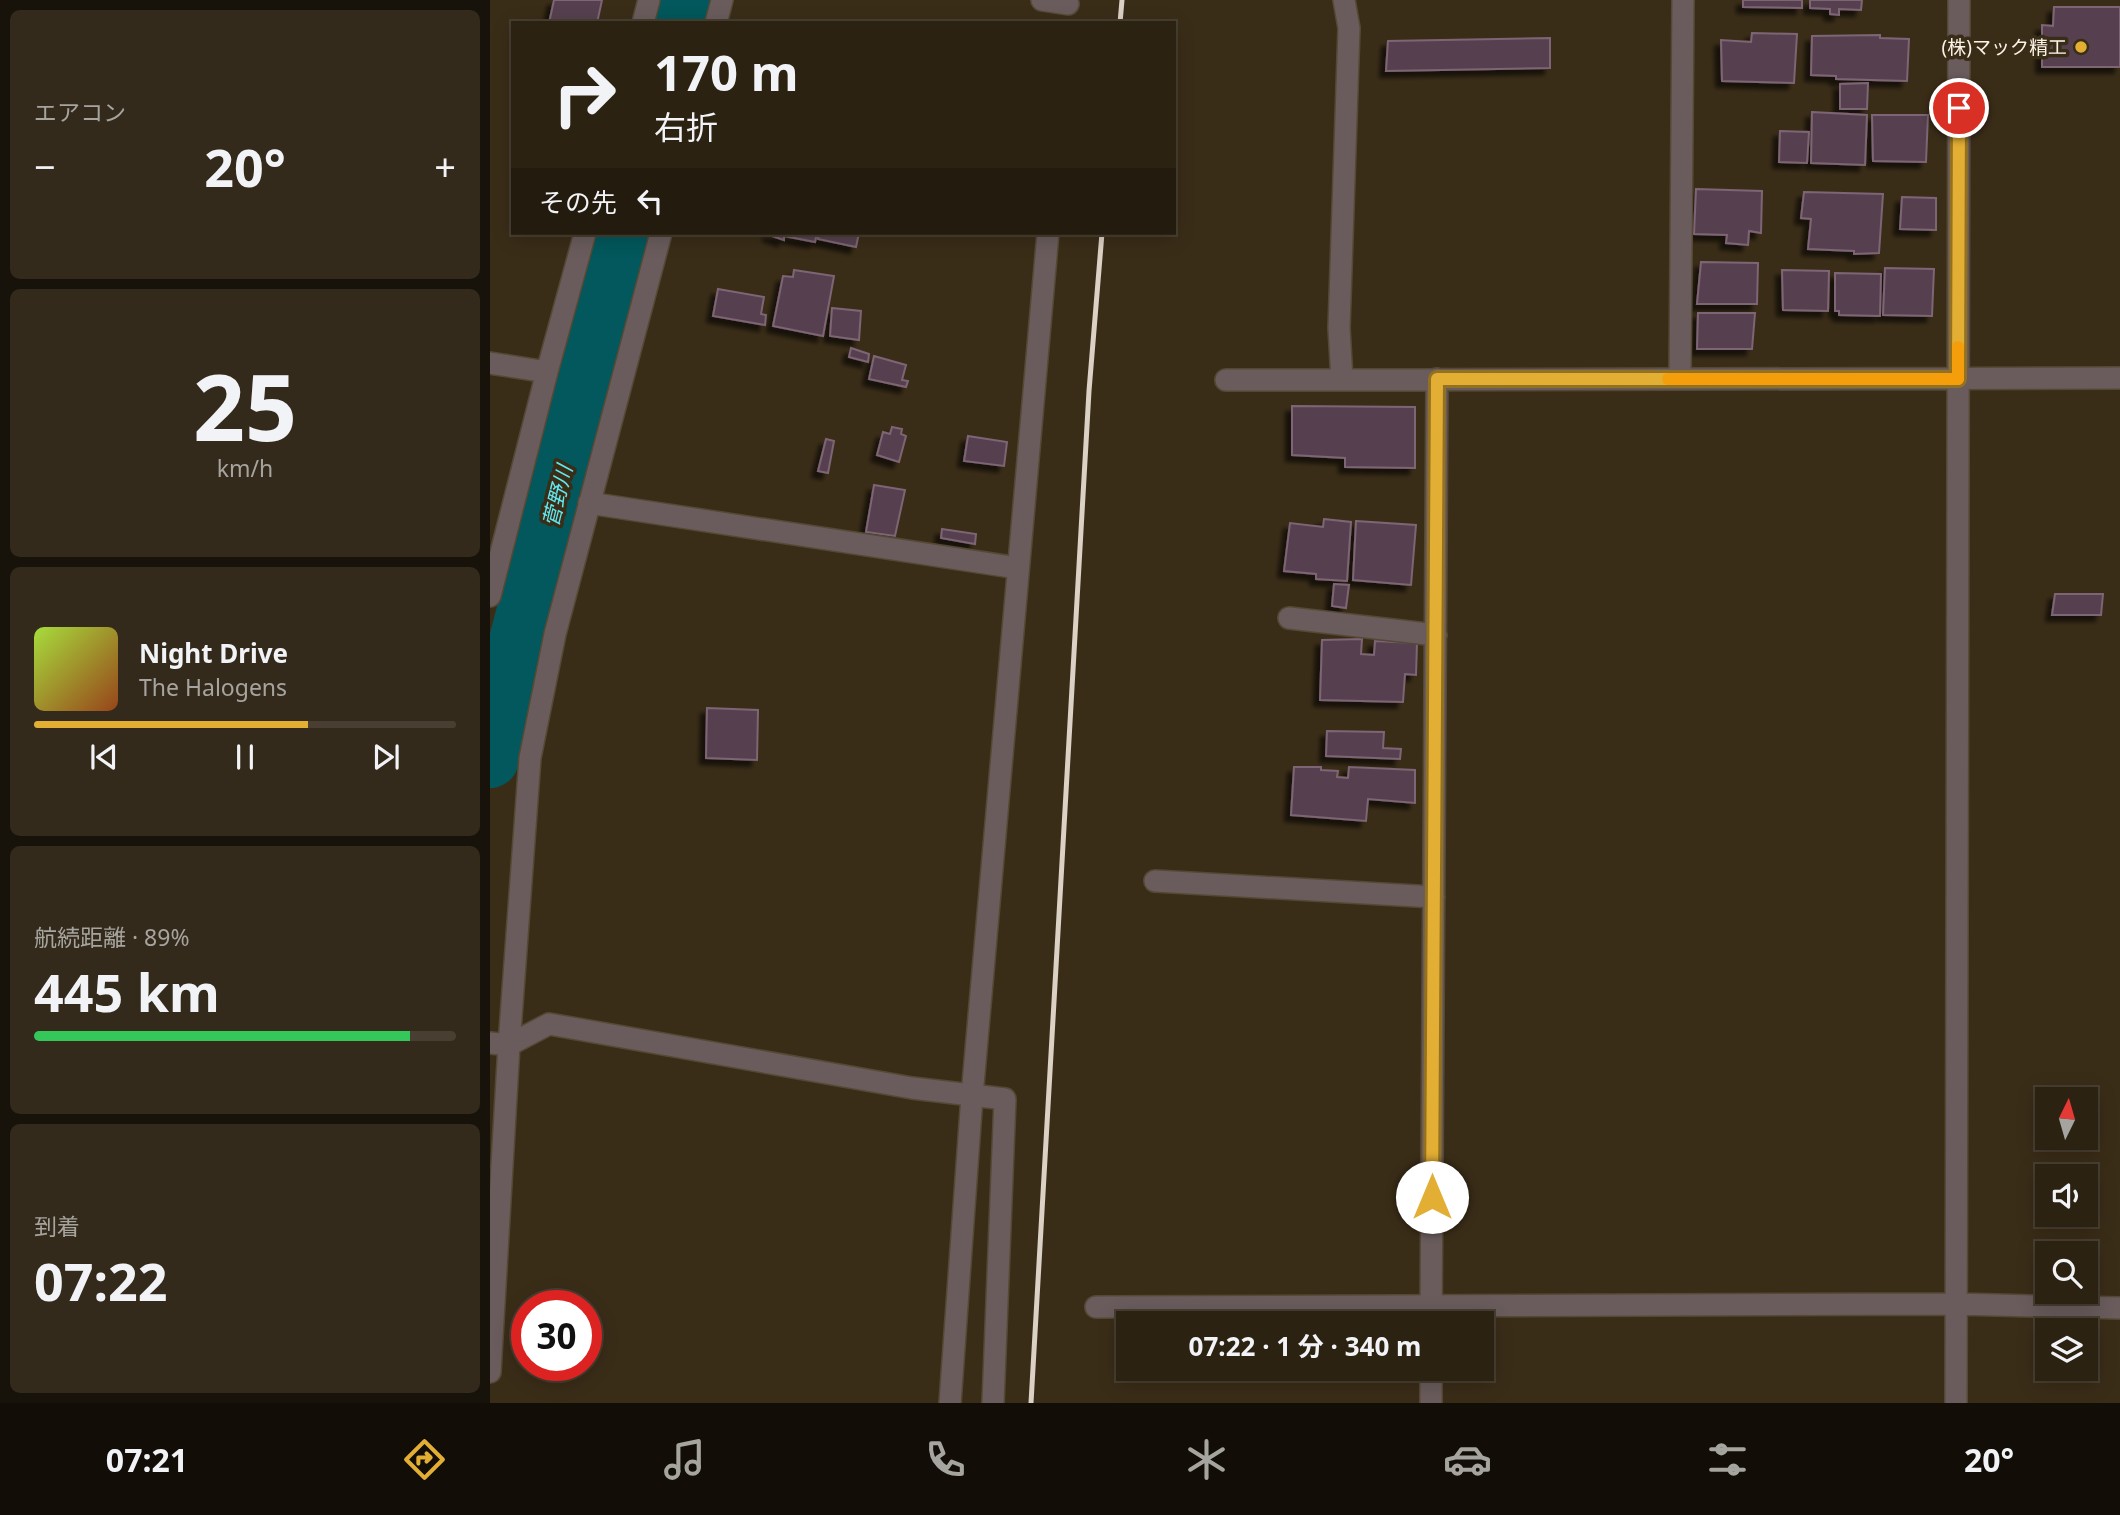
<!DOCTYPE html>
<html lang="ja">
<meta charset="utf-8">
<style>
body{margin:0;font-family:"Noto Sans","Noto Sans JP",sans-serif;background:#342a1b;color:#f1f3f6;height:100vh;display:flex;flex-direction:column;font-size:26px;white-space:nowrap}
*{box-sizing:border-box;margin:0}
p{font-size:23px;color:#a6a49f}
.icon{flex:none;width:38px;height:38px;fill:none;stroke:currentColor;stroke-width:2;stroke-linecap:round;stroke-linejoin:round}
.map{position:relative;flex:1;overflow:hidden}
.side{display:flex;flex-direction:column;gap:10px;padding:10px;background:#18130a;width:490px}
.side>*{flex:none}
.hud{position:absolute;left:21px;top:21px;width:665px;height:214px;border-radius:0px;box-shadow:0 4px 18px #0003,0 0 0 2px #483f32;background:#2c2212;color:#f1f3f6;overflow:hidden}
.needle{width:46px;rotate:5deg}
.fabs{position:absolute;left:1545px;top:1087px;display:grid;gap:14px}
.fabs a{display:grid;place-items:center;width:63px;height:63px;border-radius:0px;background:#2c2212;box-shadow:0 4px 18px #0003,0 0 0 2px #483f32;font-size:35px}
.speed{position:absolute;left:21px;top:1290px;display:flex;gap:14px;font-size:35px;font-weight:700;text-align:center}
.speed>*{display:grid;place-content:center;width:91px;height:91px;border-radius:50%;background:#2c2212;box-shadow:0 4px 18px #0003,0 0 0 2px #483f32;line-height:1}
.speed .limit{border:10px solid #d22;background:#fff;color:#111}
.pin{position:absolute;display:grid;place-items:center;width:60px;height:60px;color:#fff;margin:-30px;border:4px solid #fff;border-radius:50%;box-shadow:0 2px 7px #0007}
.me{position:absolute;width:77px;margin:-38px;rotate:0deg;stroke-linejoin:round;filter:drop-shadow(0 0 5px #0008)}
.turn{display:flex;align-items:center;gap:24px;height:147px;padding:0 28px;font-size:32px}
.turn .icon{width:91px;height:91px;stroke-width:2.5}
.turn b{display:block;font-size:49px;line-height:60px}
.then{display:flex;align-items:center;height:66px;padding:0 28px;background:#0003;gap:14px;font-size:26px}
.big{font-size:52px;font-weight:700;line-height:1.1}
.side .card{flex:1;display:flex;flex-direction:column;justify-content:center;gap:10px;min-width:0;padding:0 24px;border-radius:10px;background:#342a1b}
.side .dial{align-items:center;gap:0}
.dial b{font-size:91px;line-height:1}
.song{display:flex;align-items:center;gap:21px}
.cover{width:84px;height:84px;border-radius:10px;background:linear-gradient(135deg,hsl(80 70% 55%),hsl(20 70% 35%))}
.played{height:7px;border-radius:4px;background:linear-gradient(90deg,#e2ae34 65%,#483f32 65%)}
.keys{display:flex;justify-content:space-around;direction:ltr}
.heat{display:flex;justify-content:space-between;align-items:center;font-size:38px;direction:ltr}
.charge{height:10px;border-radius:5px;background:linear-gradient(90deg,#34c759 89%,#483f32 0)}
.trip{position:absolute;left:626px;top:1311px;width:378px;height:70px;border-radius:0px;background:#2c2212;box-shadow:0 4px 18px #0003,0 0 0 2px #483f32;font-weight:700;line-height:70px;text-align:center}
.dock{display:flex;height:112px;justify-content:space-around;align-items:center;background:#120e07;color:#a6a49f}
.dock .icon{width:49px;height:49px}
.dock .on{color:#e2ae34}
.dock b{font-size:32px;color:#f1f3f6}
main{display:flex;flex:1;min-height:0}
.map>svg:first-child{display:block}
</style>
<main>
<section class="side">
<div class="card"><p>エアコン</p>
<div class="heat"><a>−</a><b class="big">20°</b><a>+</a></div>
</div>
<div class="card dial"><b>25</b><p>km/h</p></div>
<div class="card">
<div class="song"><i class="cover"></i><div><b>Night Drive</b><p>The Halogens</p></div></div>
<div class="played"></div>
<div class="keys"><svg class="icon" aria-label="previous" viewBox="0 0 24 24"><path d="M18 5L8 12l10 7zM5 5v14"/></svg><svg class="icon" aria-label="pause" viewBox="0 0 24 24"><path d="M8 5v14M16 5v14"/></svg><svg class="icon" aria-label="next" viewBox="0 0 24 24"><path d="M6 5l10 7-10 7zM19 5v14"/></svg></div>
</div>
<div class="card"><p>航続距離 · 89%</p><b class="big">445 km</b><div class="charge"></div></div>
<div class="card"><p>到着</p><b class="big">07:22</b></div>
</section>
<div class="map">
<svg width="1630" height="1403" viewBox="0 0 1630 1403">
<defs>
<filter id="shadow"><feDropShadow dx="-6" dy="6" stdDeviation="2" flood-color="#0009"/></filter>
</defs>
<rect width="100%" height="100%" fill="#3a2d18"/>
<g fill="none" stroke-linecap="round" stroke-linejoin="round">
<path stroke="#02585c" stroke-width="58" d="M191 23 198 0
M0 759 4 732 135 233"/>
</g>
<path fill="#57404f" stroke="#7d6574" stroke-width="2" filter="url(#shadow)" d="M64 0H112L107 23H59Z
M1253 0H1312V8L1253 7Z
M1320 0H1372L1371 10 1349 9V15L1340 14V9L1320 8Z
M1564 7H1630V67H1552V25L1563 26Z
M1262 33 1307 34 1304 83 1232 81 1231 40 1261 42Z
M1390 35V38L1419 39 1417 81 1346 79V76L1321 75 1322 36Z
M1060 38V68L896 71 898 41Z
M1378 83 1377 109H1350V84Z
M1322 112 1377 115 1375 165 1321 163Z
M1382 115H1438L1436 162 1383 161Z
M1290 131 1319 132 1317 163 1289 162Z
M1206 189 1272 191 1271 233 1259 231 1258 245 1236 243 1237 235 1204 234Z
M1314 192 1393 194 1389 253 1364 254V251L1318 249 1321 219 1311 218Z
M1412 197 1446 198V230L1410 229Z
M279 233H327L325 242 294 236V240L279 235Z
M329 233H369L366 247 328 239Z
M1211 262 1268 263 1267 304H1207Z
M1395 268 1444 269 1442 316 1393 315Z
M304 270 344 276 333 336 283 326 293 276 303 277Z
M1292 270 1339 271 1338 311 1293 310Z
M1345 273 1391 274 1390 316 1349 315V311H1345Z
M228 289 274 297 271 314 276 315 275 325 223 316Z
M342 308 371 311 369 340 340 336Z
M1208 313H1265L1262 349H1207Z
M361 348 379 354 378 362 359 357Z
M384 356 416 365 412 380 418 381 416 387 379 379Z
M802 406 925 407V468L855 467V458L802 455Z
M402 427 412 429 411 434 416 436 409 462 387 455 393 432 400 434Z
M478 436 517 442 514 466 474 461Z
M336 439 344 441 338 473 328 471Z
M384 485 415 490 405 536 376 532Z
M834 519 861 522 857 581 826 579V574L794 571 800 523 833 527Z
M866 521 926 525 921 585 863 580Z
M452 529 486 534 485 544 451 538Z
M844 584 859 585 856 608 842 606Z
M1565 594H1613L1611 615H1562Z
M872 639 871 654 884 655 885 641 927 643 926 675 915 674 913 702 830 700 832 640Z
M217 708 268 710 267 760 216 758Z
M837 731 894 732 893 748 911 749 910 759 836 756Z
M804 767H831V770L848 771 847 777 858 778 859 767 925 770V803L878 799 876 821 801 815Z"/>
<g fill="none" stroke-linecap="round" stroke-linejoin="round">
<defs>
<path id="street" d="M552 0 578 4
M854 0 859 28 849 328 852 380 1630 378
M153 23 159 0
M226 23 232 0
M0 363 57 372
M1190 379 1193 0
M736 380H852
M99 503 528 568
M0 596 57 372 95 233
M799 618 946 635
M665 881 944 897
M0 1043 19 1045 59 1024 422 1088 515 1099 503 1403
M606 1307 1467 1304 1630 1308
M941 1323 947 379
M0 1372 19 1045 40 758 65 634 171 233
M460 1403 482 1096 558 233
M941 1403V1368
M1466 1403 1469 0"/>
</defs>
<use href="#street" stroke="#554935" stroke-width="24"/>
<use href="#street" stroke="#6a5c5c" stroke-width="21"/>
<path stroke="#dbd1c4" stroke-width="5" d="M630 23 632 0
M541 1403 599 391 612 233"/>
</g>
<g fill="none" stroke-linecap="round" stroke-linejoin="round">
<defs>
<path id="route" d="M942 1197 947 379H1468L1469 108"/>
</defs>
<use href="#route" stroke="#937122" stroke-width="18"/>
<use href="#route" stroke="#e2ae34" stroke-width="12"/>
<path stroke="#f59e0b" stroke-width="12" d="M1178 379H1468V347"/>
</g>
<circle fill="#e2ae34" stroke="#3a2d18" stroke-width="2.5" cx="1591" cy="47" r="7"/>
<g text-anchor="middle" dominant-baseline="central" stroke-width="7" stroke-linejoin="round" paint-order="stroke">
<g font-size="19" fill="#fcf3e7" stroke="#3a2d18" text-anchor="end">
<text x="1577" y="47">(株)マック精工</text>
</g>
<g font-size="21" font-style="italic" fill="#60e9f0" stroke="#3a2d18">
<text transform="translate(67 496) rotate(-76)">菅野川</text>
</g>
</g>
</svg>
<div class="fabs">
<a><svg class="needle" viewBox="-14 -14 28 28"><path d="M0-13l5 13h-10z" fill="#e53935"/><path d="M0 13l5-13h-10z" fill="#a6a49f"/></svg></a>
<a><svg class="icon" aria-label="sound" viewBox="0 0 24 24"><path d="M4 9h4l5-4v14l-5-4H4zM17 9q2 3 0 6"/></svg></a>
<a><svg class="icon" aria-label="search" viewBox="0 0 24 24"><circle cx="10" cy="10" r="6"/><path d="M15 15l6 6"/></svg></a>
<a><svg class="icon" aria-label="layers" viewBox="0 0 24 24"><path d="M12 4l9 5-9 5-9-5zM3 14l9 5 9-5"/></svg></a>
</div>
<div class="speed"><div class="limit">30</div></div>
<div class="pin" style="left:1469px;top:108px;background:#d93025"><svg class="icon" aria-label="arrive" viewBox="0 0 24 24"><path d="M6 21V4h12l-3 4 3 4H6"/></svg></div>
<svg class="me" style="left:942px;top:1197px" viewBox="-20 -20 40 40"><circle r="19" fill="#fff"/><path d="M0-13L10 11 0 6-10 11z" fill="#e2ae34"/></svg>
<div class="trip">07:22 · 1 分 · 340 m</div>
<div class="hud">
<div class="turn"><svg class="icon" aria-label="right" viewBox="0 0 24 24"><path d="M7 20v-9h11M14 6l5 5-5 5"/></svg><div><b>170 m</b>右折</div></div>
<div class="then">その先<svg class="icon" aria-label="left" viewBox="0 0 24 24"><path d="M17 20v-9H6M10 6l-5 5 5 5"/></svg></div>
</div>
</div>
</main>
<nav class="dock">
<b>07:21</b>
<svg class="icon on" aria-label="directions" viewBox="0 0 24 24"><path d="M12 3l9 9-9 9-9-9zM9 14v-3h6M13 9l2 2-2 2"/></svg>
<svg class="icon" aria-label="music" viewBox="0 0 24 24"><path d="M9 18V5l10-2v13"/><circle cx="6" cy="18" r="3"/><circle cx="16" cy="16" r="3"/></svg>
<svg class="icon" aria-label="phone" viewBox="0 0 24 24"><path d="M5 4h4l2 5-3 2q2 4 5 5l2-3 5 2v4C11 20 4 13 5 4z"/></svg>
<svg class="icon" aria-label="climate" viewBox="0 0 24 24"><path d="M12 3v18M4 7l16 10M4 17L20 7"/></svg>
<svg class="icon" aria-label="car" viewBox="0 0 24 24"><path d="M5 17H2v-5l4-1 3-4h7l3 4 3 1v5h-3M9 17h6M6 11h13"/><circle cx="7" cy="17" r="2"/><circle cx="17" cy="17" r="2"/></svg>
<svg class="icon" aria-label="filters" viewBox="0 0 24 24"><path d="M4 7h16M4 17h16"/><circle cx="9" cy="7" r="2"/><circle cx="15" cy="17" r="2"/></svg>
<b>20°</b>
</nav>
